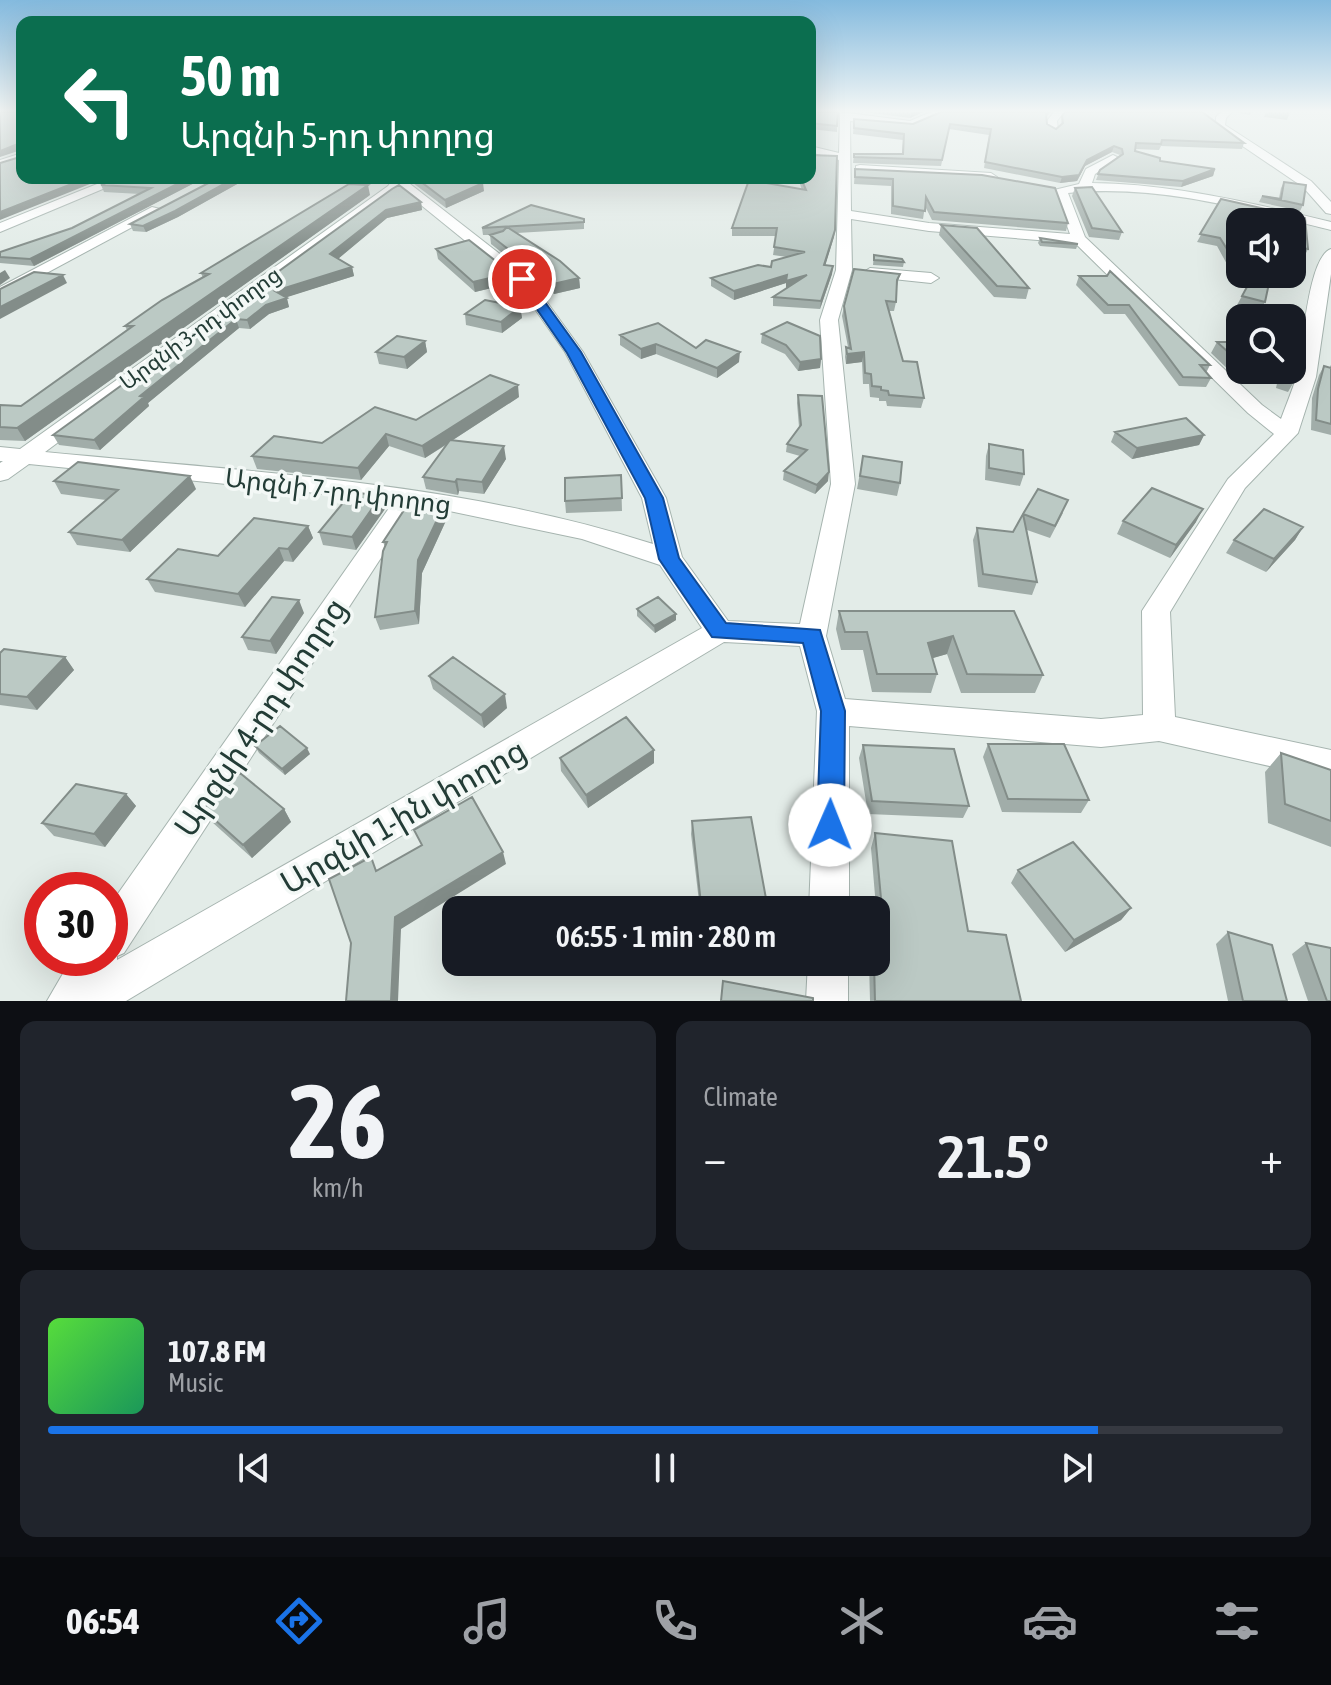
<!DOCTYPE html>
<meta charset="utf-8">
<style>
body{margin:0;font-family:"Asap Condensed","Noto Sans Armenian",sans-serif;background:#20242c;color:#f1f3f6;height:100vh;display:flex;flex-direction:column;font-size:30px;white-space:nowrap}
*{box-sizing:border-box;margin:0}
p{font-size:26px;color:#9ea1a6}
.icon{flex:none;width:44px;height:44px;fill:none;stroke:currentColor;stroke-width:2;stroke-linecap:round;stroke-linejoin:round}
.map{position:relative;height:1001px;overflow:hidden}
.sheet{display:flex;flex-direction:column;gap:20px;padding:20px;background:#0d0f14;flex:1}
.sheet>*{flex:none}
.top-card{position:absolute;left:16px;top:16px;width:800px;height:168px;border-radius:16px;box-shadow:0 8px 32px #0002;background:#0b6e4f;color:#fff;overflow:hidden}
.tools{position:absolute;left:1226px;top:208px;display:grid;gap:16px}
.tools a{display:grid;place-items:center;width:80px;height:80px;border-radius:16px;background:#171b24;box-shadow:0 8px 32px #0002;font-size:40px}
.speed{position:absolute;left:24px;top:872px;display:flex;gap:16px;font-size:40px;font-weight:700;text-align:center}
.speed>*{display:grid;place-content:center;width:104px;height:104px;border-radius:50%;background:#171b24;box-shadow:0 8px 32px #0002;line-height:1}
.speed .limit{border:12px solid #d22;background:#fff;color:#111}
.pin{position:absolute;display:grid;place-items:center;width:68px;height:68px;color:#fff;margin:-34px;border:4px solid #fff;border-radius:50%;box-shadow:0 2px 8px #0007}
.me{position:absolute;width:88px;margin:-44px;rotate:1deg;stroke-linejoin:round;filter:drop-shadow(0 0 6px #0008)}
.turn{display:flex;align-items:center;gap:28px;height:168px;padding:0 32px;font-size:36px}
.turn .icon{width:104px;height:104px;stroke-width:2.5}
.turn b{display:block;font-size:56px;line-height:68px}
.big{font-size:60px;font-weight:600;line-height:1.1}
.sheet .card{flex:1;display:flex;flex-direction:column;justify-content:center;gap:12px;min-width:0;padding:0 28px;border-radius:16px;background:#20242c}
.sheet .dial{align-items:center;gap:0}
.dial b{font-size:104px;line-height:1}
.song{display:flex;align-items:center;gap:24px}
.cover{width:96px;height:96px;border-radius:12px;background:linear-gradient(135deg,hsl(110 70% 55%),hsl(150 70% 35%))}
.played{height:8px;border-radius:4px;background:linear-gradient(90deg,#1a73e8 85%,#363941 85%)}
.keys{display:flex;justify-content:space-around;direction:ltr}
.heat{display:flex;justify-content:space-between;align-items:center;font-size:44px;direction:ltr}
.sheet .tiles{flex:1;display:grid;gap:20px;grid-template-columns:1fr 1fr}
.card:last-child{grid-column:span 2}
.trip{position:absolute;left:442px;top:896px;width:448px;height:80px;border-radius:16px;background:#171b24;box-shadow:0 8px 32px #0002;font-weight:600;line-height:80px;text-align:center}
.dock{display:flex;height:128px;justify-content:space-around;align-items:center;background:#090b0e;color:#9ea1a6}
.dock .icon{width:56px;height:56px}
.dock .current{color:#1a73e8}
.dock b{font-size:36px;color:#f1f3f6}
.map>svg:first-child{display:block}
</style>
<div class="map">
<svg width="1331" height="1001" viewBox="0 0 1331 1001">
<rect width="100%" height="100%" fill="#e3ece8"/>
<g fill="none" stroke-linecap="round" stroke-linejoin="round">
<defs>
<path id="minor" d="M840 112 910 121 931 112H945L911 127 850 121 851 211 929 223 1070 234 1054 190 1079 184 1086 169 1113 155 1119 158 1117 160 1095 174 1092 183C1174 184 1252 203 1331 222V230C1245 209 1157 184 1068 193L1085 237 1262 405 1281 419C1286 405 1292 391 1296 378 1303 353 1307 257 1331 249V274L1316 377 1298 433 1245 488 1170 612 1175 717 1331 750V780L1159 741 1101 747 849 726V910H809L817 711 800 646 724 642 126 1001H47L72 958H110V905L394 501 29 464 8 479 0 481V463L3 461H0V447L20 449 388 186 392 181 389 178H407L405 180 528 276 583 352 666 498 682 557 728 621 800 624 831 484 820 320 836 270 839 160 810 152V146L839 153ZM400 188 516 282 565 352 642 498 653 544C456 481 249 472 45 452ZM851 219 929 231 1075 243 1248 413 1274 434 1228 479 1142 611 1143 715 1101 719 845 699 826 636 855 484 838 320 852 270ZM416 504 582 539 660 565 702 628 117 960V956L124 953Z
M1054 112H1064L1057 121 1058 129 1053 132 1048 129 1047 121Z
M1221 112H1232L1226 118 1225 125 1311 181 1331 202V214L1326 213 1303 187 1216 128V117Z
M22 153V160L0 167V160Z
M860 165 991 173 997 177 991 181 856 172V166Z
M112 178H129L0 232V223Z
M152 207 164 210 0 298V287Z
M870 268 931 273 939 278 931 283 864 276 862 273Z
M808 962H848V1001H806Z"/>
</defs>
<use href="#minor" stroke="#a6b4af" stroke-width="2"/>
<use href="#minor" fill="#fff" fill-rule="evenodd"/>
</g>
<path fill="#a1ada9" d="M810 112 837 126V132L810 129Z
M864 112H923L910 118Z
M941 112H1051L1046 117 1047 124 1056 129 1061 125 1062 116 1244 143 1242 149 1161 146 1159 150 1135 149V151L1160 161 1215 169 1213 176 1181 187 1096 180 1100 170 1120 155 1112 152 1085 166 1077 181 1060 183 984 168 989 135 949 129 941 166 853 163 854 154H902L903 140 853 134 854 119 913 124Z
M1234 112H1251L1250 115Z
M1266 112H1290L1287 120 1264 117Z
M855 169 1068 223 1066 231 932 220 925 206 923 219 891 214V186L854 184Z
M118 178H204L34 266 0 263V252L72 228 140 194 104 192 101 185Z
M218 178H248L178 217 146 232 133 231 130 224Z
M412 178H458L484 191 446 208 413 183Z
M798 178H810L835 230 825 265 833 266 832 274 820 309 773 306V297L786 289V283L734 300 711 286V278L771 267 787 257 773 255 776 236H732V228L802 190Z
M1284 182 1303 205 1300 211 1259 202 1262 196 1279 198 1281 188Z
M1075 188 1122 232 1119 240 1089 237 1072 196Z
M392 189 421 202 422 210 387 218 338 259 352 267 354 276 286 297 289 307 269 314 250 329 239 328 148 403 149 406 100 450 59 445 53 435Z
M370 195 25 441 0 440V405L21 406 127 330 125 326 203 278 201 273Z
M1221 199 1305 218 1308 249 1304 257 1292 255V222H1240V268L1228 266 1217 246 1197 242Z
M584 219V229L517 233 579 278 580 288 554 294 491 244 490 235H483L482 228Z
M941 225 1029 288 1026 299 994 297 939 235Z
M1040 238 1078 244 1076 249 1040 246 1038 243Z
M436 249 511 273 512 283 475 292 438 259Z
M874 255 904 262 903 267 873 265Z
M900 274 897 286 896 302 894 311H889L903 361 924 398 921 408 887 406 886 401H879V398L870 397 869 384H863L862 362 846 364 845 357 846 347H848L842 316 844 306Z
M1079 276H1107L1210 365 1206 373 1211 378 1206 387 1179 386 1125 314H1104L1076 285Z
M1242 296 1265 302 1260 311 1237 305Z
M520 307 522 318 502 333 466 325 465 314Z
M762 334 821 359 820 368 798 371 785 354 761 343Z
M620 335 696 348 739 362 717 378 656 354 641 359 620 345Z
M425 341 427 352 407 369 379 364 376 352Z
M1217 342 1240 347V370H1255L1253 375H1234L1211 353Z
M1331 365V435L1311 430 1312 398 1319 375 1324 366 1329 368Z
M1280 370H1292L1295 380 1288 392 1276 388Z
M798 395 828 481 815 494 783 480 784 471 800 456 786 452 787 444 799 427 797 403Z
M519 397 453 440 506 459 484 494 459 491 458 495 426 489 423 477 446 445 425 458 389 446 361 480 257 469 252 456 322 443 416 420Z
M1115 432 1204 435 1199 445 1132 459 1111 442Z
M989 444 1024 474 1020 486 985 480 986 456Z
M863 456 900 483 897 496 857 489Z
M621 475 622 511 566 513 565 501Z
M54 481 196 489 130 552 77 545 69 532 106 500 61 494Z
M1038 489 1063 513 1050 538 1027 530 1037 582 1032 595 978 587 973 540 977 528 1013 532Z
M385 509 356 550 323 545 319 532Z
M449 514 422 573 419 624 380 630 375 617 385 547 383 542Z
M1123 521 1196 522 1170 558 1117 534Z
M308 526 313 538 293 562 284 561 245 607 155 592 147 579Z
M1303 527 1295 540 1266 572 1226 553 1234 540Z
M637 609 676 620 655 633 637 616Z
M839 611H1014L1043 675 1035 693H961L947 654 932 658 937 674 931 693 872 692 863 650H841L836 629Z
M304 613 276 654 248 650 242 637Z
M0 653 65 657 74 670 37 710 0 705Z
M429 676 507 708 484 728 433 689Z
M988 744 1089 800 1081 813 1002 812 983 757Z
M863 745 969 806 963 818 868 814 859 758Z
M255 746 310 754 285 775 259 753Z
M654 750V763L588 808 561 771 560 758Z
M1281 753 1331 770V847L1268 823 1265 772Z
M126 794 136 806 105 847 54 836 42 823Z
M284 809 291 822 252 858 212 822 204 810Z
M692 821 767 904 813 910H700L691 834Z
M875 833 968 931 1021 1001H870L869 962H876L877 919 871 848Z
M1018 870 1131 908 1121 920 1065 952 1011 883Z
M1228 932 1287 1001H1228L1216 944Z
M1306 943 1331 1001H1308L1292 954Z"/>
<path fill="#838d89" d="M912 112H923L910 118Z
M18 144 21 150 0 157V151Z
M1114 146 1112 152 1085 166 1077 181 1060 183 1062 177 1087 160Z
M1215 169 1213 176 1181 187 1183 181Z
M87 178H105L0 220V212Z
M189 178H204L34 266 30 259Z
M235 178H248L178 217 146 232 143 226Z
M483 183 484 191 446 208 445 200Z
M368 185 370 195 25 441 17 428Z
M421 202 422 210 387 218 333 263 330 254 386 210Z
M835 230 834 237 823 273 824 265Z
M833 266 832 274 820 309 821 301Z
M352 267 354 276 278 300 275 291Z
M5 270 10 278 0 285V273Z
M511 273 512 283 475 292 473 282Z
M63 275 67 283 0 319V307Z
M787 275H807L786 289V283L734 300V291Z
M579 278 580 288 554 294 553 284Z
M287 298 289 307 269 314 250 329 247 320 266 305Z
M520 307 522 318 502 333 501 322Z
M236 319 239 328 148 403 149 406 100 450 94 440 140 396Z
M425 341 427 352 407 369 404 357Z
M656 344V354L641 359V349Z
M740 352 739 362 717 378V368Z
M864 352 862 362 846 364 847 354Z
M821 359 820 368 798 371 800 362Z
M518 385 519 397 425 458 422 446Z
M386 434 389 446 361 480 358 468Z
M1204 435 1199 445 1132 459 1137 448Z
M504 446 506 459 484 494 482 482Z
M829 472 828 481 815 494 817 485Z
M190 476 196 489 130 552 122 540Z
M457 479 459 491 458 495 455 482Z
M381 496 385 509 356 550 352 537Z
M446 501 449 514 422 573 419 624 415 611 418 560Z
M1203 509 1196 522 1170 558 1176 545Z
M308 526 313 538 293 562 288 549Z
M1303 527 1295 540 1266 572 1274 559Z
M279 548 284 561 245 607 238 594Z
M299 600 304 613 276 654 270 641Z
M676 614V620L655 633 654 626Z
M953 636 947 654 923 661 928 643Z
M65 657 74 670 37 710 27 697Z
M505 694 507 708 484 728 481 715Z
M307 748 310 754 285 775 282 769Z
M654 750V763L588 808 586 795Z
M126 794 136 806 105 847 94 834Z
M284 809 291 822 252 858 243 845Z
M503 852 506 864 401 929 398 1001H391L395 917Z
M1131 908 1121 920 1065 952 1074 940Z"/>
<path fill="#bbc9c4" stroke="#838d89" stroke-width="2" d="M0 112H22V147L18 144 0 151Z
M810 112H838L837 126 810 123Z
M941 112H1048L1046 114 1047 124 1056 129 1063 123 1062 116 1065 112H1202L1244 143 1162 140 1161 144 1136 143 1135 151 1160 158V161L1215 169 1183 181 1098 174 1100 170 1123 154 1122 149 1114 146 1087 160 1079 175 1062 177 985 162 991 129 950 124 942 160 854 157V154H903L904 134 854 128V119L913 124Z
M22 149V178H87L0 212V163L20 157Z
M810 155 837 156 835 230 824 265 833 266 821 301 773 297 807 275 786 281 787 275 734 291 711 278 758 265 771 267 772 261 805 252 774 247 777 228H732L749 180 806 190 801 178H810Z
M855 169 982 175 1055 188 1068 223 934 212 926 197 925 211 893 206V179L855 177Z
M118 178H189L30 259 0 257V252L72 228 151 188 101 185Z
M218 178H235L175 211 143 226 130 224Z
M416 178H458L483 183 445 200Z
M1284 182 1306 185 1303 205 1262 196 1281 199Z
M349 184 368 185 17 428 0 427V405L21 406 133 326H125L162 300 209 274 201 273Z
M399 185 421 202 386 210 330 254 352 267 275 291 287 298 266 305 247 320 236 319 140 396 144 397 94 440 53 435 392 189Z
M1092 187 1122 232 1092 228 1075 188Z
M1221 199 1305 218 1308 249 1292 246V222H1240V259L1232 257 1220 238 1200 234Z
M531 205 584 219V222L482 228Z
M941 225 977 228 1029 288 997 286Z
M507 227 560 261 579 278 553 284 490 235 503 231Z
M1040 238 1078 244 1042 242Z
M469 240 511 273 473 282 436 249Z
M874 255 902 259 904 262 874 260Z
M854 269 900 274 897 280 896 302 886 301 903 361 917 362 924 398 889 395 888 391 881 390V387L872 386 871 374 865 373 864 352 847 354 846 347 851 349 844 306Z
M1110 271 1210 365H1200L1211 378 1183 377 1129 305H1108L1079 276H1107Z
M34 272 63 275 0 307V289Z
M1254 274H1271L1265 302 1242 296Z
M485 300 520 307 501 322 465 314Z
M787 322 820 336 821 359 800 362 786 345 762 334Z
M658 323 696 348 706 340 740 352 717 368 656 344 641 349 620 335Z
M397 336 425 341 404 357 376 352Z
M1217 342H1234L1240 347V363Z
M1292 356 1301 358 1295 380 1282 377 1284 370H1292Z
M1324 366 1331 368V367V424L1316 420 1318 389Z
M490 375 518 385 422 446 386 434 358 468 252 456 274 436 322 443 375 407 416 420Z
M798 395 822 396 829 472 817 485 784 471 807 450 787 444 801 425Z
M1186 418 1204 435 1137 448 1115 432Z
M450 440 504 446 482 482 457 479 455 482 423 477Z
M989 444 1023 450 1024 474 989 468Z
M863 456 902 462 900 483 860 476Z
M78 462 190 476 122 540 69 532 118 490 54 481Z
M621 475 622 498 565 501V478Z
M1152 488 1203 509 1176 545 1123 521Z
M1038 489 1068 500 1055 526 1023 514Z
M352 492 381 496 352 537 319 532Z
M414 495 446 501 418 560 415 611 375 617 383 551 387 542H383Z
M1264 509 1303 527 1274 559 1234 540Z
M1023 514 1037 582 983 574 977 528 1013 532Z
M254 518 308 526 288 549 279 548 238 594 147 579 178 549 218 556Z
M272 597 299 600 270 641 242 637Z
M658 597 676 614 654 626 637 609Z
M839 611H1014L1043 675 967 674 953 636 928 643 937 674H877L867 632H845Z
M4 649 65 657 27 697 0 694V653Z
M453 657 505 694 481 715 429 676Z
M626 717 654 750 586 795 560 758Z
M280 726 307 748 282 769 255 746Z
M988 744H1064L1089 800 1008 799Z
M863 745 954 749 969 806 872 801Z
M1281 753 1331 770V821L1285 804Z
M240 773 284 809 243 845 204 810 215 793Z
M76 784 126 794 94 834 42 823Z
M472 797 503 852 395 917 391 1001H346L351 943 329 879 371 857 376 871 422 845 414 830Z
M751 817 767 904 812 905 813 910H748L747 901 701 904 692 821Z
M875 833 952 841 968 931 1006 935 1021 1001H875L874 962H876V919L883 920Z
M1073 842 1131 908 1074 940 1018 870Z
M1228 932 1272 945 1287 1001H1243Z
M1306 943 1331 948V1001H1327Z
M723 981 813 998V1001H721Z"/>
<linearGradient id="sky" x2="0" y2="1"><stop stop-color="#84bade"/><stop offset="0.44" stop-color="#f2f6f5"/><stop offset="1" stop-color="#f2f6f5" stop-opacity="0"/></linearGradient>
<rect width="1331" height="252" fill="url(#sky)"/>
<path fill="#1a73e8" stroke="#114b97" stroke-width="2" d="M522 275 526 276 581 352 663 498 679 558 726 623 820 630 845 711 844 825 840 834 830 837 821 834 817 825 821 711 803 643 712 637 659 559 645 498 567 353 516 279Z"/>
<g text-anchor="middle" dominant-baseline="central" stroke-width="7" stroke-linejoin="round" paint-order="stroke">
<g font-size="22" fill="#233c36" stroke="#f3f8f6">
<text transform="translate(200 328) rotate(-36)">Արզնի 3-րդ փողոց</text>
</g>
<g font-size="26" fill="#233c36" stroke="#f3f8f6">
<text transform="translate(338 491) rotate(7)">Արզնի 7-րդ փողոց</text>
</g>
<g font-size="32" fill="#233c36" stroke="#f3f8f6">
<text transform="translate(260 717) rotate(-56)">Արզնի 4-րդ փողոց</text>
<text transform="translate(403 816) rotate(-30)">Արզնի 1-ին փողոց</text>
</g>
</g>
</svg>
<div class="tools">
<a><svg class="icon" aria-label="sound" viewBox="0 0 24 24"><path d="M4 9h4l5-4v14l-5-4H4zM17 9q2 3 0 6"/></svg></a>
<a><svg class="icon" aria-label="search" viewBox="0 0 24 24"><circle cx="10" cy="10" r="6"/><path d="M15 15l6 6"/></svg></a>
</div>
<div class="speed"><div class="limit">30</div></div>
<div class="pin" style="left:522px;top:279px;background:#d93025"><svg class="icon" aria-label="arrive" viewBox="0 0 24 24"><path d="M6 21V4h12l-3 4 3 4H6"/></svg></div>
<svg class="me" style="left:830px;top:825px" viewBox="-20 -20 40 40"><circle r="19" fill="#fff"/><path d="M0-13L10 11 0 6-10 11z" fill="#1a73e8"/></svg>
<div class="trip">06:55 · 1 min · 280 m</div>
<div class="top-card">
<div class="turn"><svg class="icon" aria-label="left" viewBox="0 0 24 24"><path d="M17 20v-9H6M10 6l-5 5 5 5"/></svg><div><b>50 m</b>Արզնի 5-րդ փողոց</div></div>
</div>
</div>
<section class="sheet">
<div class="tiles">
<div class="card dial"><b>26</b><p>km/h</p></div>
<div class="card"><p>Climate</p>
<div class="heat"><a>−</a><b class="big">21.5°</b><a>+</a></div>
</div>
<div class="card">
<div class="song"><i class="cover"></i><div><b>107.8 FM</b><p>Music</p></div></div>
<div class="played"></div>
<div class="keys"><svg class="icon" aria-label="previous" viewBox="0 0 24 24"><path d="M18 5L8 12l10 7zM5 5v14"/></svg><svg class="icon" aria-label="pause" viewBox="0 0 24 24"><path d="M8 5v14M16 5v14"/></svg><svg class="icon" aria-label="next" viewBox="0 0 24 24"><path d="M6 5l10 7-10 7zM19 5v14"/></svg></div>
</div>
</div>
</section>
<nav class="dock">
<b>06:54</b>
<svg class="icon current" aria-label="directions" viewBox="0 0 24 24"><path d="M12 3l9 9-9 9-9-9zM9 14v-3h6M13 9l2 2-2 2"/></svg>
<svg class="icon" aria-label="music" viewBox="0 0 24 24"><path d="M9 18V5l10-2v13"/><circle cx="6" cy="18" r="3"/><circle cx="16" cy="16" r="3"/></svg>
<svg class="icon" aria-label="phone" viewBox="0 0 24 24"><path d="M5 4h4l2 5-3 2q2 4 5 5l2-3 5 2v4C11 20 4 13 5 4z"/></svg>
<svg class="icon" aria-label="climate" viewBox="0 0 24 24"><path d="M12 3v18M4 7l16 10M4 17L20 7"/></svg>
<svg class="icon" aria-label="car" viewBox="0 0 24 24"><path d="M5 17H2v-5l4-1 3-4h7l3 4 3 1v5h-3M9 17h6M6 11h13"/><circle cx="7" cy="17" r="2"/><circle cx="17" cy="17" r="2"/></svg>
<svg class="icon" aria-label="filters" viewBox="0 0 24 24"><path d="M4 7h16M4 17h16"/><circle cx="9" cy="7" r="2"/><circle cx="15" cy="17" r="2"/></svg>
</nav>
